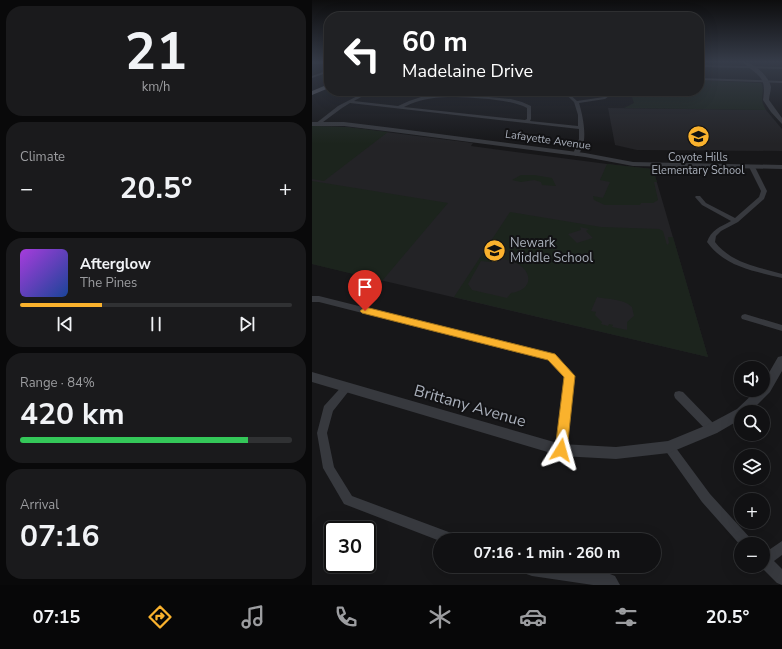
<!DOCTYPE html>
<meta charset="utf-8">
<style>
body{margin:0;font-family:"Nunito Sans",sans-serif;background:#1a1a1c;color:#f1f3f6;height:100vh;display:flex;flex-direction:column;font-size:15px;white-space:nowrap}
*{box-sizing:border-box;margin:0}
p{font-size:13px;color:#9c9da0}
.icon{flex:none;width:22px;height:22px;fill:none;stroke:currentColor;stroke-width:2;stroke-linecap:round;stroke-linejoin:round}
.map{position:relative;flex:1;overflow:hidden}
.details{display:flex;flex-direction:column;gap:6px;padding:6px;background:#09090a;width:312px}
.details>*{flex:none}
.hud{position:absolute;left:12px;top:12px;width:380px;height:84px;border-radius:16px;box-shadow:0 4px 16px #0002,0 0 0 1px #303133;background:#202124;color:#fff;overflow:hidden}
.fabs{position:absolute;left:422px;top:361px;display:grid;gap:8px}
.fabs a{display:grid;place-items:center;width:36px;height:36px;border-radius:50%;background:#111113;box-shadow:0 4px 16px #0002,0 0 0 1px #303133;font-size:20px}
.speed{position:absolute;left:12px;top:521px;display:flex;gap:8px;font-size:20px;font-weight:700;text-align:center}
.speed>*{display:grid;place-content:center;width:52px;height:52px;border-radius:50%;background:#111113;box-shadow:0 4px 16px #0002,0 0 0 1px #303133;line-height:1}
.speed .limit{border:2px solid #111;border-radius:6px;background:#fff;color:#111}
.pin{position:absolute;display:grid;place-items:center;width:34px;height:34px;color:#fff;margin:-41px -17px;border-radius:50% 50% 50% 0;rotate:-45deg;box-shadow:0 0 4px #0007}
.pin .icon{rotate:45deg}
.me{position:absolute;width:44px;margin:-22px;rotate:8deg;stroke-linejoin:round;filter:drop-shadow(0 0 3px #0008)}
.turn{display:flex;align-items:center;gap:14px;height:84px;padding:0 12px;font-size:18px}
.turn .icon{width:52px;height:52px;stroke-width:2.5}
.turn b{display:block;font-size:28px;line-height:34px}
.big{font-size:30px;font-weight:700;line-height:1.1}
.details .card{flex:1;display:flex;flex-direction:column;justify-content:center;gap:6px;min-width:0;padding:0 14px;border-radius:16px;background:#1a1a1c}
.details .dial{align-items:center;gap:0}
.dial b{font-size:52px;line-height:1}
.song{display:flex;align-items:center;gap:12px}
.cover{width:48px;height:48px;border-radius:6px;background:linear-gradient(135deg,hsl(280 70% 55%),hsl(220 70% 35%))}
.played{height:4px;border-radius:2px;background:linear-gradient(90deg,#fab22d 30%,#303133 30%)}
.keys{display:flex;justify-content:space-around;direction:ltr}
.heat{display:flex;justify-content:space-between;align-items:center;font-size:22px;direction:ltr}
.charge{height:6px;border-radius:3px;background:linear-gradient(90deg,#34c759 84%,#303133 0)}
.trip{position:absolute;left:121px;top:533px;width:228px;height:40px;border-radius:20px;background:#111113;box-shadow:0 4px 16px #0002,0 0 0 1px #303133;font-weight:700;line-height:40px;text-align:center}
.tab-bar{display:flex;height:64px;justify-content:space-around;align-items:center;background:#070708;color:#9c9da0}
.tab-bar .icon{width:28px;height:28px}
.tab-bar .current{color:#fab22d}
.tab-bar b{font-size:18px;color:#f1f3f6}
main{display:flex;flex:1;min-height:0}
.map>svg:first-child{display:block}
</style>
<main>
<section class="details">
<div class="card dial"><b>21</b><p>km/h</p></div>
<div class="card"><p>Climate</p>
<div class="heat"><a>−</a><b class="big">20.5°</b><a>+</a></div>
</div>
<div class="card">
<div class="song"><i class="cover"></i><div><b>Afterglow</b><p>The Pines</p></div></div>
<div class="played"></div>
<div class="keys"><svg class="icon" aria-label="previous" viewBox="0 0 24 24"><path d="M18 5L8 12l10 7zM5 5v14"/></svg><svg class="icon" aria-label="pause" viewBox="0 0 24 24"><path d="M8 5v14M16 5v14"/></svg><svg class="icon" aria-label="next" viewBox="0 0 24 24"><path d="M6 5l10 7-10 7zM19 5v14"/></svg></div>
</div>
<div class="card"><p>Range · 84%</p><b class="big">420 km</b><div class="charge"></div></div>
<div class="card"><p>Arrival</p><b class="big">07:16</b></div>
</section>
<div class="map">
<svg width="470" height="585" viewBox="0 0 470 585">
<rect width="100%" height="100%" fill="#171719"/>
<path fill="#232326" d="M296 108 454 110 470 129V151L325 150 303 145Z
M0 126 34 127 161 143 159 146 295 164 341 169 396 357 0 264Z"/>
<path fill="#1c241d" fill-rule="evenodd" d="M387 80 449 83C454 91 446 98 454 110L312 108 322 103 318 91H387Z
M0 126 34 127 76 132 12 181 0 179Z
M295 164 341 169 345 182H342L346 200 341 203H329L328 205H293L282 200 281 196 291 198 298 182 288 180Z
M209 175H222L240 178 244 186 230 185 229 182 222 180 209 182 200 180Z
M0 181 136 203 70 281 0 264Z
M198 212 289 227 347 229 351 231 355 245 357 243 356 237H361L396 357 142 297ZM268 227 277 229 274 231 281 238 265 243 256 234 269 230ZM185 259C216 258 230 288 199 293L195 298 160 290 156 284 169 261 179 262ZM285 297C297 300 310 298 320 307L322 316 315 322V330L300 327 301 325 297 324 296 326 289 324 290 322 283 315 284 312 279 311Z"/>
<g fill="none" stroke-linecap="round" stroke-linejoin="round">
<path fill="#37393e" fill-rule="evenodd" d="M0 62H17V64H0Z
M387 65 470 67V69L387 67Z
M17 70V72L0 78V76Z
M387 78 470 81V83L387 80Z
M55 91H60L42 101 86 106 97 101 109 97 121 95 144 94 199 99 210 102 219 106V119L218 121 266 126V115L262 102 250 91H254L265 101 292 97 293 91H297V96L293 99 267 103C271 116 278 147 264 156L261 154 267 139V129L38 103 30 108 7 125 3 124 26 106ZM144 97C163 98 199 99 215 108V119L213 120 92 107C109 98 125 97 144 97Z
M440 165 443 167 455 191 452 199 426 222 409 231 404 236 403 242C419 263 446 267 470 274V278C442 271 413 267 395 242 399 230 408 227 419 221L390 205 383 197 384 196H388L394 203 423 218 447 197 449 191 437 167Z
M0 296H7L242 355 263 376 254 450 253 453 249 455 245 453 244 450 253 377 236 360 7 302H0Z
M433 314 470 325V331L430 319 429 317 430 315Z
M35 383 38 384 40 387 21 411 15 433 22 467 40 496 142 534 146 536 148 540 128 541 32 504 11 468 5 433 12 406 32 384Z
M367 391 371 392 404 426 405 429 404 432 400 434 396 432 363 398 362 395 363 392Z
M357 442 361 444 398 494 440 540 442 544H429V546L390 502 353 450 352 447 353 444Z
M470 541V555L462 561 470 569V585L465 583 448 566H451V554Z
M204 566H244L298 574 303 576 308 585H281L220 576 206 571Z"/>
<path fill="#37393e" fill-rule="evenodd" d="M431 62C441 62 457 76 459 87 459 91 457 96 457 100L470 118V124L459 112 451 100C455 75 446 77 431 62Z
M0 122H32L81 128 273 153 321 162 470 165V169L321 166 273 157 81 132 32 126H0Z
M470 356V371L458 392 438 412H429V419L405 433 357 453 304 459 249 456 0 382V372L249 444 304 447 356 441 395 425 425 409 445 390H451V383L466 357Z"/>
<path fill="#53565d" fill-rule="evenodd" d="M17 84V88L0 95V91Z"/>
</g>
<linearGradient id="sky" x2="0" y2="1"><stop stop-color="#0d0d0e"/><stop offset="0.43" stop-color="#363c49"/><stop offset="1" stop-color="#363c49" stop-opacity="0"/></linearGradient>
<rect width="470" height="144" fill="url(#sky)"/>
<path fill="#fab22d" stroke="#a2741d" d="M53 307 243 354 263 376 255 450 254 454 249 456 245 454 243 450 252 377 236 360 50 313 48 311Z"/>
<defs>
<symbol id="school-disc" viewBox="-11 -11 22 22"><circle r="9.5" fill="#fab22d" stroke="#121214"/><path d="M0-5L7-2L0 1L-7-2ZM-4 1L0 2.5L4 1V4Q0 6-4 4Z" fill="#111"/></symbol>
</defs>
<g fill-rule="evenodd">
<use href="#school-disc" x="374" y="124" width="25" height="25"/>
<use href="#school-disc" x="170" y="238" width="25" height="25"/>
</g>
<g text-anchor="middle" dominant-baseline="central" stroke-width="4" stroke-linejoin="round" paint-order="stroke">
<g font-size="11" fill="#a8aeb9" stroke="#121214">
<text transform="translate(236 140) rotate(8)">Lafayette Avenue</text>
</g>
<g font-size="11" fill="#a8aeb9" stroke="#121214">
<text x="386" y="157">Coyote Hills<tspan x="386" dy="13">Elementary School</tspan></text>
</g>
<g font-size="13" fill="#a8aeb9" stroke="#121214" text-anchor="start">
<text x="198" y="243">Newark<tspan x="198" dy="15">Middle School</tspan></text>
</g>
<g font-size="16" fill="#a8aeb9" stroke="#121214">
<text transform="translate(158 406) rotate(16)">Brittany Avenue</text>
</g>
</g>
</svg>
<div class="fabs">
<a><svg class="icon" aria-label="sound" viewBox="0 0 24 24"><path d="M4 9h4l5-4v14l-5-4H4zM17 9q2 3 0 6"/></svg></a>
<a><svg class="icon" aria-label="search" viewBox="0 0 24 24"><circle cx="10" cy="10" r="6"/><path d="M15 15l6 6"/></svg></a>
<a><svg class="icon" aria-label="layers" viewBox="0 0 24 24"><path d="M12 4l9 5-9 5-9-5zM3 14l9 5 9-5"/></svg></a>
<a>+</a>
<a>−</a>
</div>
<div class="speed"><div class="limit">30</div></div>
<div class="pin" style="left:53px;top:311px;background:#d93025"><svg class="icon" aria-label="arrive" viewBox="0 0 24 24"><path d="M6 21V4h12l-3 4 3 4H6"/></svg></div>
<svg class="me" style="left:249px;top:450px" viewBox="-20 -20 40 40"><path d="M0-17L14 15 0 8-14 15z" fill="#fab22d" stroke="#fff" stroke-width="4"/></svg>
<div class="trip">07:16 · 1 min · 260 m</div>
<div class="hud">
<div class="turn"><svg class="icon" aria-label="left" viewBox="0 0 24 24"><path d="M17 20v-9H6M10 6l-5 5 5 5"/></svg><div><b>60 m</b>Madelaine Drive</div></div>
</div>
</div>
</main>
<nav class="tab-bar">
<b>07:15</b>
<svg class="icon current" aria-label="directions" viewBox="0 0 24 24"><path d="M12 3l9 9-9 9-9-9zM9 14v-3h6M13 9l2 2-2 2"/></svg>
<svg class="icon" aria-label="music" viewBox="0 0 24 24"><path d="M9 18V5l10-2v13"/><circle cx="6" cy="18" r="3"/><circle cx="16" cy="16" r="3"/></svg>
<svg class="icon" aria-label="phone" viewBox="0 0 24 24"><path d="M5 4h4l2 5-3 2q2 4 5 5l2-3 5 2v4C11 20 4 13 5 4z"/></svg>
<svg class="icon" aria-label="climate" viewBox="0 0 24 24"><path d="M12 3v18M4 7l16 10M4 17L20 7"/></svg>
<svg class="icon" aria-label="car" viewBox="0 0 24 24"><path d="M5 17H2v-5l4-1 3-4h7l3 4 3 1v5h-3M9 17h6M6 11h13"/><circle cx="7" cy="17" r="2"/><circle cx="17" cy="17" r="2"/></svg>
<svg class="icon" aria-label="filters" viewBox="0 0 24 24"><path d="M4 7h16M4 17h16"/><circle cx="9" cy="7" r="2"/><circle cx="15" cy="17" r="2"/></svg>
<b>20.5°</b>
</nav>
